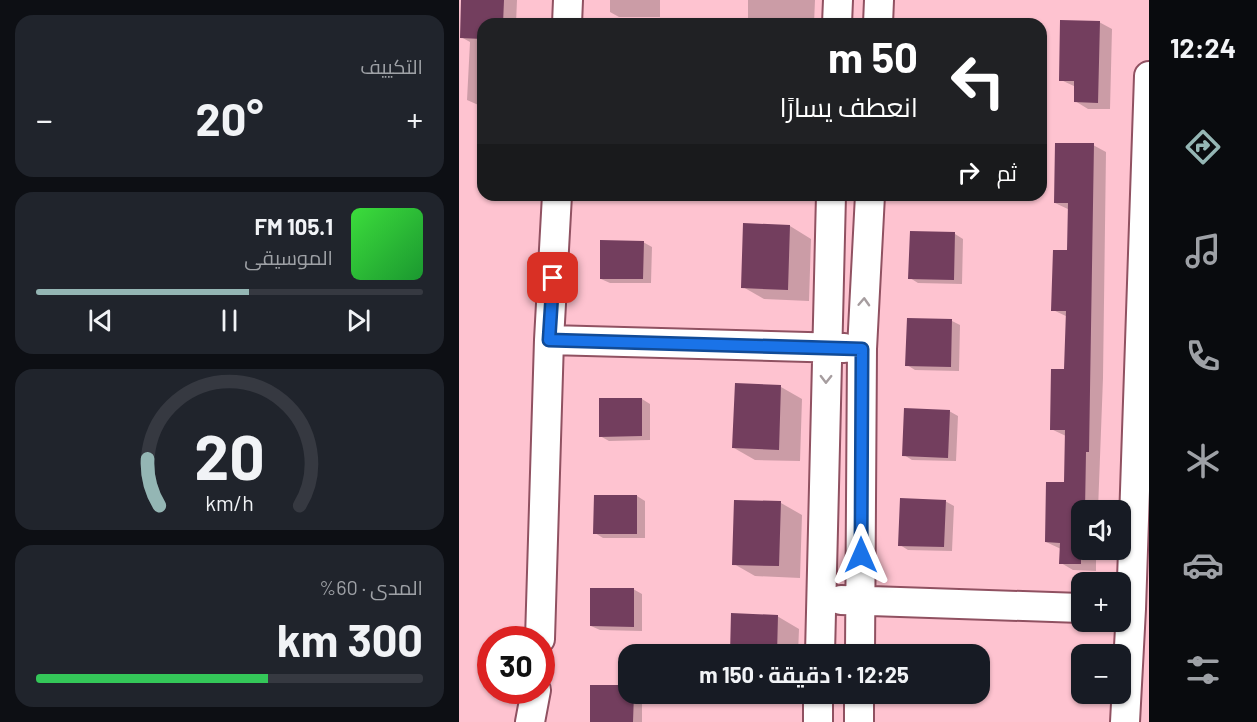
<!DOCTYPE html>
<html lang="ar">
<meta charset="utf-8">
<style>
body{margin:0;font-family:Barlow,Cairo,sans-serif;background:#20242c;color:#f1f3f6;direction:rtl;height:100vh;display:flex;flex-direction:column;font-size:22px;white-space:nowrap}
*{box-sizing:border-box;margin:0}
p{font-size:20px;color:#9ea1a6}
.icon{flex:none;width:33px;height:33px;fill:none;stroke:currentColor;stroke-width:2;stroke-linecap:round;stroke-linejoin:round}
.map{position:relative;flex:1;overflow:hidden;direction:ltr}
.details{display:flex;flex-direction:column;gap:15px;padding:15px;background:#0d0f14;width:459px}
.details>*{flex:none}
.guide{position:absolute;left:18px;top:18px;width:570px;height:183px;border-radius:18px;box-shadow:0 2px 4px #0004;direction:rtl;background:#202124;color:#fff;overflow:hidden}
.tools{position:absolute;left:612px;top:500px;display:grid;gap:12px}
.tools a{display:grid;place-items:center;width:60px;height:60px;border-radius:12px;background:#171b24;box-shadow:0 2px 4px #0004;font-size:30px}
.speed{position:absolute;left:18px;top:626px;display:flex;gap:12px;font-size:30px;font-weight:700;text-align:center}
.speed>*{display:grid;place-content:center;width:78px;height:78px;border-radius:50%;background:#171b24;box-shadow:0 2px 4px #0004;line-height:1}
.speed .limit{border:9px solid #d22;background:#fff;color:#111}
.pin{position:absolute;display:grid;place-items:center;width:51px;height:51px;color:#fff;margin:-26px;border-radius:12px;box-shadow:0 3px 9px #0006}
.me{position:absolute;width:66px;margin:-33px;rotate:0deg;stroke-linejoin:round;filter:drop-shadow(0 0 4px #0008)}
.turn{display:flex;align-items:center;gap:21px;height:126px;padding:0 30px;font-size:27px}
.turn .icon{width:78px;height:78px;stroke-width:2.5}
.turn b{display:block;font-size:42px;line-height:51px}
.then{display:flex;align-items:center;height:57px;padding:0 30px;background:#0003;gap:12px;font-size:22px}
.big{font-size:45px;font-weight:700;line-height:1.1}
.details .tile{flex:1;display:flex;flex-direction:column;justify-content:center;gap:9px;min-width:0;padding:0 21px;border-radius:18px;background:#20242c}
.details .dial{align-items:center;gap:0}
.dial svg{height:156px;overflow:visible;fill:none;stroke:#363941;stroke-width:7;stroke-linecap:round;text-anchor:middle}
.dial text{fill:#f1f3f6;stroke:none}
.song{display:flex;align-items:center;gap:18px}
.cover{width:72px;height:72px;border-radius:9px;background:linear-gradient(135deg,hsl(120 70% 55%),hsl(130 70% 35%))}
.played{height:6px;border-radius:3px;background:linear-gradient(90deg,#94b6b4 55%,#363941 55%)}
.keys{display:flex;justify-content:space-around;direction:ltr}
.heat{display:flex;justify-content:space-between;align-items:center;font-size:33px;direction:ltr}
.charge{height:9px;border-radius:4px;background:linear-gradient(90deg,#34c759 60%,#363941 0)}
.trip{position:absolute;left:159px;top:644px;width:372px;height:60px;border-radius:18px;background:#171b24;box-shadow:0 2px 4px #0004;font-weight:700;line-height:60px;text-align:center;direction:rtl}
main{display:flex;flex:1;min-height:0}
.tabs{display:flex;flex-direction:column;width:108px;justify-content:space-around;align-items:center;background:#090b0e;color:#9ea1a6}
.tabs .icon{width:42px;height:42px}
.tabs .on{color:#94b6b4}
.tabs b{font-size:27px;color:#f1f3f6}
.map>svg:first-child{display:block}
</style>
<main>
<nav class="tabs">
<b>12:24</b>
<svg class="icon on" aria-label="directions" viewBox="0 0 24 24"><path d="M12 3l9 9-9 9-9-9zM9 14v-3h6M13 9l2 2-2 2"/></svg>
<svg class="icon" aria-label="music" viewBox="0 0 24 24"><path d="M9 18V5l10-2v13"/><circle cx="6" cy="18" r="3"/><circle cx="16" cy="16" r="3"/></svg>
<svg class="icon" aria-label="phone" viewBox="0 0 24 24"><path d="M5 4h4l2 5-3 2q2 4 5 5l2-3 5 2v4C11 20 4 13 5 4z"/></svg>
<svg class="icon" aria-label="climate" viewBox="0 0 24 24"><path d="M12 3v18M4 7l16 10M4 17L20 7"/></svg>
<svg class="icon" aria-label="car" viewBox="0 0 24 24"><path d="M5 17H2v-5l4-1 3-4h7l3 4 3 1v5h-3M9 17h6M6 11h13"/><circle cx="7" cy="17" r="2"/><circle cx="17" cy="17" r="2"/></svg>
<svg class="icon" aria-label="filters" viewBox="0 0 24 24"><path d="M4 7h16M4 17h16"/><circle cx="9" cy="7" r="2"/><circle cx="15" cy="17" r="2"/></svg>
</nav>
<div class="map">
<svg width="690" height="722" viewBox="0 0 690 722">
<rect width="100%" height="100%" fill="#fec3d0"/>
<path fill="#0003" d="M3 0H58L57 24H24V107L8 100 11 42 2 37Z
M151 0H201V17H160L151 12Z
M289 0H356L355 24H289Z
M640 22 653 29 651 109H629L616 101 617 87 602 80Z
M634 145 647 152 644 378 639 510H622V549H637V571L614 570 602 563V549L587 542 606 484 607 436 592 429 606 371 609 317 594 310 610 252 611 210 596 203Z
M143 195H191V199H149Z
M286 225 331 226 352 239 350 301 305 299 284 287Z
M496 234 504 239 503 284 459 283 451 278Z
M184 242 193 247 192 283H151L142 279Z
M493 321 501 325 500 371 456 370 448 365Z
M322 387 343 399 341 461 296 460 275 448Z
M183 399 191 404V440L150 441 141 436Z
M490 411 499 416 497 461 453 460 445 455Z
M178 496 186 501V538H144L136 533Z
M486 501 495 506 493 551 449 550 441 545Z
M322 503 343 515 341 578 296 576 275 564Z
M174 589 183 594V631L141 630 132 626Z
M318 616 340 629 339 654H272Z
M442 646 486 648 494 654H442Z
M170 693H183V722H133Z
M443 693H493L492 698 449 697Z"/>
<path fill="#733e5e" d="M2 0H45L44 24H24V39L1 38Z
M601 20 641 21 639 103 615 102V81H600Z
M596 143H635L630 452H627L626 510H622V564H600L601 543 586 542 587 482H605L606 430H591L592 369H605L607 311H592L594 250H608L609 203H595Z
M284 223 331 225 329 290 282 288Z
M451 231 496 232 495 280 449 279Z
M141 240 185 241 184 279H141Z
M448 318 493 319 492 367 446 366Z
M276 383 322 385 320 450 273 448Z
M140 398H183V436L140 437Z
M445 408 491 410 489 458 443 456Z
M135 495H178V534H134Z
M441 498 487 500 485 547 439 546Z
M275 500 322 501 320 566 273 565Z
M131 588H175V627L131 626Z
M272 613 319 615 318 654H271Z
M131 685H170V693H175L174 722H131Z"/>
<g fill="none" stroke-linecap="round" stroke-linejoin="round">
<defs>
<path id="minor" d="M108 24 109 0
M378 24 379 0
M419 24 420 0
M90 340 385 348
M382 600 622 608
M81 639 90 340 98 195
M361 654 372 195
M401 654 403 349 411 195
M71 722 77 690
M359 722V693
M400 722V693
M666 722 672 609 690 76"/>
</defs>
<use href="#minor" stroke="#905161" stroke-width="32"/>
<use href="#minor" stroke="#fff" stroke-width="28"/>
</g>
<defs><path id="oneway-chevron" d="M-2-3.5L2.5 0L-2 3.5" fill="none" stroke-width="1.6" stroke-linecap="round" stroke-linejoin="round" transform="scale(1.5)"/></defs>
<g stroke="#a69d9f">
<use href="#oneway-chevron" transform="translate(405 302) rotate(-87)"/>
<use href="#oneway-chevron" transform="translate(367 379) rotate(91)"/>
</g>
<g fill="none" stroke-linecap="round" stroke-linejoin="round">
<defs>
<path id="route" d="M94 278 90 340 403 349 402 555"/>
</defs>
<use href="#route" stroke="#114b97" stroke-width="15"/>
<use href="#route" stroke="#1a73e8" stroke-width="10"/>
</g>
</svg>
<div class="tools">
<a><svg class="icon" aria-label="sound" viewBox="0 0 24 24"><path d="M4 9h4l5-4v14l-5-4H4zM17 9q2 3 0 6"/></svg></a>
<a>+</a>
<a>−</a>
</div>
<div class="speed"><div class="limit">30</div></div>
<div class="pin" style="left:94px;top:278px;background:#d93025"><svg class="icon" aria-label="arrive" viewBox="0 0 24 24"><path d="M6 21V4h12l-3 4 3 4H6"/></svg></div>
<svg class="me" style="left:402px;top:555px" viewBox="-20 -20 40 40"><path d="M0-17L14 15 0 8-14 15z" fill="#1a73e8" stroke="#fff" stroke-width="4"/></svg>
<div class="trip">12:25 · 1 دقيقة · 150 m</div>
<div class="guide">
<div class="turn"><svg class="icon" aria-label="left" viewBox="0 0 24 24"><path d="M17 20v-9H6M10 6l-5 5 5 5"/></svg><div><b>50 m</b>انعطف يسارًا</div></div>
<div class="then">ثم<svg class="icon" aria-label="right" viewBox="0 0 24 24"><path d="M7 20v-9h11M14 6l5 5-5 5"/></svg></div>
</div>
</div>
<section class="details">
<div class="tile"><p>التكييف</p>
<div class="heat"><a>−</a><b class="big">20°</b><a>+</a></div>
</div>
<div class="tile">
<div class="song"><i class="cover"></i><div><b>105.1 FM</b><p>الموسيقى</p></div></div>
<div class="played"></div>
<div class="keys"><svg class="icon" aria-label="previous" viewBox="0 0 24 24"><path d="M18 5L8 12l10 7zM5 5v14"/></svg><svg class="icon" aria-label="pause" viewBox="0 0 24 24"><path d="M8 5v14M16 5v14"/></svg><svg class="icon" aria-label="next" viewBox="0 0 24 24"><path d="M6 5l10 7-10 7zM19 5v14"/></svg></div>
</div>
<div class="tile dial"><svg viewBox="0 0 100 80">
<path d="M14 69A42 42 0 1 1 86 69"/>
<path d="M14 69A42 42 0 0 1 8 45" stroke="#94b6b4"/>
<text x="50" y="56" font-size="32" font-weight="700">20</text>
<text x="50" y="72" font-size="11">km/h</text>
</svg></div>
<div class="tile"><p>المدى · 60%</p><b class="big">300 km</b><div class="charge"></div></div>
</section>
</main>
